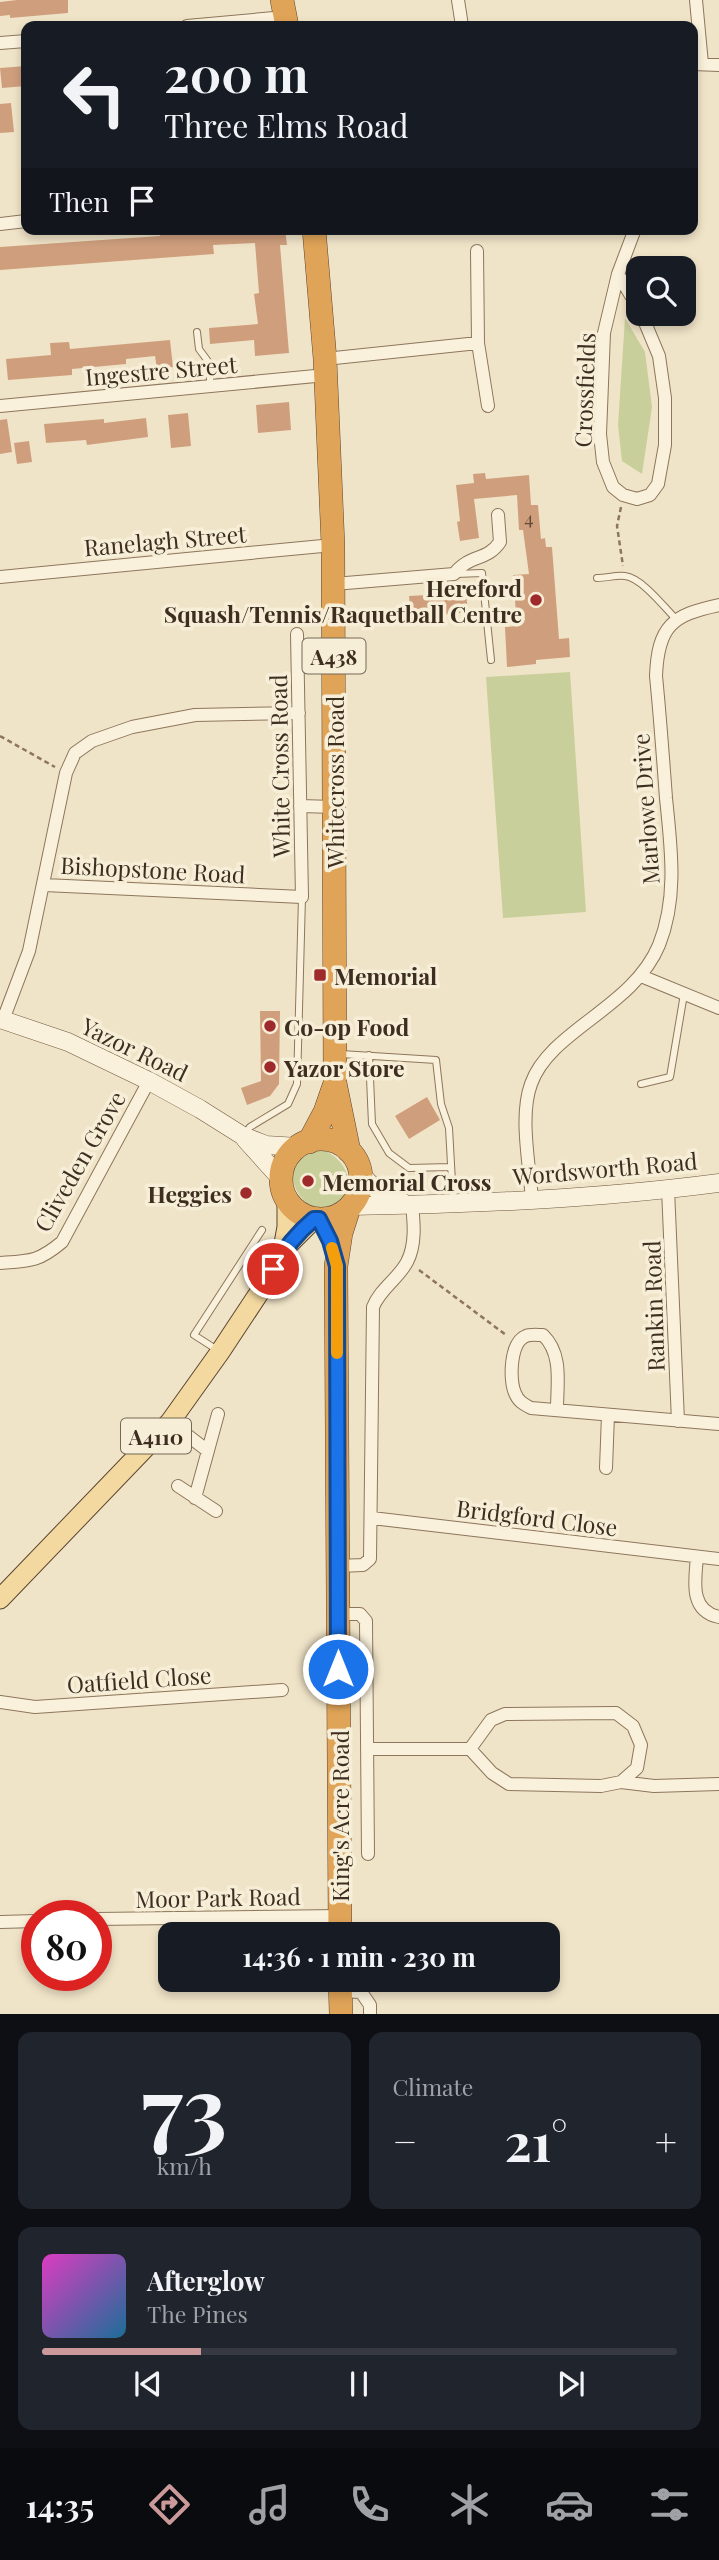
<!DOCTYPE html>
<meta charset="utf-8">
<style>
body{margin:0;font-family:"Playfair Display",serif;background:#20242c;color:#f1f3f6;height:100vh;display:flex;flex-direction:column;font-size:26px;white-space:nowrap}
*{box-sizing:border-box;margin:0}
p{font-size:23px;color:#9ea1a6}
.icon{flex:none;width:38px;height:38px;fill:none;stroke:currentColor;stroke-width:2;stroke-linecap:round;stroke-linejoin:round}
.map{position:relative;height:2014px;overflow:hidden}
.panel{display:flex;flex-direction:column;gap:18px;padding:18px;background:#0d0f14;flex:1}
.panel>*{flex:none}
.hud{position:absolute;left:21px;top:21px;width:677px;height:214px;border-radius:14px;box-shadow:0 4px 10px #0003;background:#171b24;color:#f1f3f6;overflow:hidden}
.tools{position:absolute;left:626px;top:256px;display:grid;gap:14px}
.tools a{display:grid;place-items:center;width:70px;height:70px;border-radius:14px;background:#171b24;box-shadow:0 4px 10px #0003;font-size:35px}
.speed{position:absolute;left:21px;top:1900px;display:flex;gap:14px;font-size:35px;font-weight:700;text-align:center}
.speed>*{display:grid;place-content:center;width:91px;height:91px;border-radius:50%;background:#171b24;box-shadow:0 4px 10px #0003;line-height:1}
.speed .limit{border:10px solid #d22;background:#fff;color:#111}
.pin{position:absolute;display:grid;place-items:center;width:60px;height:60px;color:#fff;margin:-30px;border:4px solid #fff;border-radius:50%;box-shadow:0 2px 7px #0007}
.me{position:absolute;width:77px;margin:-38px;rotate:0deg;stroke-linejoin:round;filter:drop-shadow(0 0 5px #0008)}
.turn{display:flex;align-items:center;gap:24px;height:147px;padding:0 28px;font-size:32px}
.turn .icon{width:91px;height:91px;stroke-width:2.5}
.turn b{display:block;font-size:49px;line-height:60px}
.then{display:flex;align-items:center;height:66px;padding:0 28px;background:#0003;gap:14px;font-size:26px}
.big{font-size:52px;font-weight:700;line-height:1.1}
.panel .tile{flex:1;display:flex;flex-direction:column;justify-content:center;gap:10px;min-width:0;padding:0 24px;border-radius:14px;background:#20242c}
.panel .dial{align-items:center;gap:0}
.dial b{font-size:91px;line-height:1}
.song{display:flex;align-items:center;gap:21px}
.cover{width:84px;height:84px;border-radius:10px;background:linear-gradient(135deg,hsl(310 70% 55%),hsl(200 70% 35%))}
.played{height:7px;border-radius:4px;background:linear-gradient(90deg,#cc999b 25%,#363941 25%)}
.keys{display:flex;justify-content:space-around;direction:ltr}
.heat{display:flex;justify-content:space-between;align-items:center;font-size:38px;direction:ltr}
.panel .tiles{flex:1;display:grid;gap:18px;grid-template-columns:1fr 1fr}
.tile:last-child{grid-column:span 2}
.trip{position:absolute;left:158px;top:1922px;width:402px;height:70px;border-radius:14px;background:#171b24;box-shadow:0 4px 10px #0003;font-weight:700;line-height:70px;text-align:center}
.menu{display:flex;height:112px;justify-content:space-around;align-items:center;background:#090b0e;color:#9ea1a6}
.menu .icon{width:49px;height:49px}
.menu .current{color:#cc999b}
.menu b{font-size:32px;color:#f1f3f6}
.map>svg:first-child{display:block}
</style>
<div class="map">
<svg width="719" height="2014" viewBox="0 0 719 2014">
<rect width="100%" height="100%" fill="#f0e4c8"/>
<path fill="#c9cf9b" d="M625 318 645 352 652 407 642 474 622 461 618 425Z
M570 672 586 912 503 918 486 677Z
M319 1148C354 1160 364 1206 319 1211 289 1197 278 1155 319 1148Z"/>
<path fill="#cf9f7d" d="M17 0H68V13L10 18V15L0 16V2Z
M26 66V86L2 88 0 68Z
M11 103 14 132 0 133V104Z
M186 229H285L287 245H280L289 353 255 356 254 340 210 344 209 328 258 324 254 294 259 293 255 243 213 245 214 254 0 270V247L160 236 159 231Z
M170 340 173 367 157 369 155 356 126 359V364L72 369V375L8 380 6 359 51 355 50 343 69 342 70 349Z
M289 402 291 430 258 433 256 405Z
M188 413 191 446 171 448 168 415Z
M146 418 148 437 87 445 86 440 46 443 44 424 104 419V423Z
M7 419 12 452 0 454V420Z
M29 441 32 462 17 464 14 443Z
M485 473 486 479 529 475 531 505H538L541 539 545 538 546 547H552L559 639 569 638 570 657 536 660V664L507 667 505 627 517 626 513 575 529 574 523 530H519L517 495 474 499 479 538 460 541 457 522 460 521 456 485 474 483 473 474Z
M466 593 468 612 411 618 409 596Z
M260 1011H280L279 1084 270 1096 247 1105 241 1088 261 1081Z
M427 1097 440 1120 409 1139 395 1116Z"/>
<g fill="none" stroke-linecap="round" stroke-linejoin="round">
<defs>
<path id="lane" d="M197 332 199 349 210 364V386
M456 574 482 573 491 660
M597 578C606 578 616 575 625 576 642 578 664 607 676 619
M341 1054 436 1060 441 1104 449 1128 453 1200
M369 1055 372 1124 389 1153 409 1168 450 1167
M641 1084 670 1077 684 994
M244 1135 250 1127 288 1104 297 1084 302 897
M219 1351 194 1335 262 1230"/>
<path id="street" d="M458 0 462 26
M696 0 702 64
M187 26 285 17
M0 43 26 41
M693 64 719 65
M0 224 26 221
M635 229 618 274 604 333 600 434 603 462 613 487 623 495 637 499 650 495 658 484 665 445V398L659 356 641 313
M477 251 478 343
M618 274 639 309
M325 359 478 343 488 406
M0 406 326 375
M0 577 333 545
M334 584 454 574C471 553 486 562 500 542L498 515
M300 806 334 807
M44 885 302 897 297 634
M641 976 719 1008
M3 1020 29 951 66 773 75 753 92 741 132 727 195 715 299 713
M668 1189 678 1421
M532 1201C530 1166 519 1117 531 1084 550 1030 633 1008 659 945 678 897 671 848 666 798 663 757 660 716 656 676 658 626 672 615 719 605
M0 1263C30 1261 38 1262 62 1242L149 1081
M557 1409C557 1384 563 1354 543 1335 538 1335 530 1334 526 1336 510 1342 509 1380 515 1393 518 1401 523 1404 531 1408L719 1424
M170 1422 208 1451
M606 1468 608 1415
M178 1486 216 1511
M195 1498 218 1414
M372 1518 719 1559
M697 1557C695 1580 689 1611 719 1617
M338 1566 363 1565 370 1559 373 1307C380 1289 398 1279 407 1262 416 1245 414 1223 412 1205
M338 1614H360L366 1621 368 1854
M0 1702 35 1707 282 1690
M368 1749H470L492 1773 509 1784 601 1786 621 1782 654 1786 719 1784
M470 1749 491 1720 505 1714 616 1713 633 1726 641 1745 637 1768 621 1782
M96 1919 340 1916
M0 1922 37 1921
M340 1991 361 1992 370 2005V2014"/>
<path id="secondary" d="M0 1019 68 1042 149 1081 200 1109 243 1136 266 1145 298 1147
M245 1139 282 1180
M361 1174C373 1188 383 1197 402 1202
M351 1206C474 1204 597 1199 719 1183"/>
<path id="primary" d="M283 1249 287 1227V1199
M0 1599 170 1422 220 1352 263 1287 283 1250 314 1219"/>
<path id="highway" d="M282 0 287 26
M314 229 325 359 333 545 335 1083 349 1151
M281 1179a40 40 0 1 1 80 0a40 40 0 1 1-80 0Z
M309 1142 325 1112 334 1086
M340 1934 336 1266 341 1233 349 1208
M340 1979 341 2014"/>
</defs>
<use href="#lane" stroke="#8d765c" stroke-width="8"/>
<use href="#street" stroke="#8d765c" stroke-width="14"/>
<use href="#secondary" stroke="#6f573f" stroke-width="19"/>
<use href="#primary" stroke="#5b4430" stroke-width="21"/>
<use href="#highway" stroke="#5b4430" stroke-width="24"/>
<path stroke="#8d765c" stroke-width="2.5" stroke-dasharray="5 3.5" stroke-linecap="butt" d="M621 507 617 526 623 566
M0 736 55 767
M419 1270 506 1335"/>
<use href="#lane" stroke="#faf1dc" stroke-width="6"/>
<use href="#street" stroke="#faf1dc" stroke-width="12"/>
<use href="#secondary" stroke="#faf1dc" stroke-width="18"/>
<use href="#primary" stroke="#f3d9a0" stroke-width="19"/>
<use href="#highway" stroke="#e0a458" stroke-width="23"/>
</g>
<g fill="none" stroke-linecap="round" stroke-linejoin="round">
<defs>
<path id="route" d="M273 1269C284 1249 297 1233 314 1219H319L330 1241 337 1266 338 1669"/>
</defs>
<use href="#route" stroke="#114b97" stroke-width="18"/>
<use href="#route" stroke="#1a73e8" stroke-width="12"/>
<path stroke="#f59e0b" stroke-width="12" d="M332 1248 337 1266V1353"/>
</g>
<g fill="#9e2a2b" stroke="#f7eed8" stroke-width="2.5">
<circle cx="536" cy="600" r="7"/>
<rect x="313" y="968" width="14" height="14" rx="3.5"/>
<circle cx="270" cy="1026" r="7"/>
<circle cx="270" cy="1067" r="7"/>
<circle cx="308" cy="1181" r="7"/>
<circle cx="246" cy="1193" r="7"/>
</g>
<g text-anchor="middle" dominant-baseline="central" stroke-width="7" stroke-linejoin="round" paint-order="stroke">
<g font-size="19" fill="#624a37">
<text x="529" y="517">4</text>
</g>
<g fill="#f7eed8" stroke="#756857" stroke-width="2">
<rect x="302.5" y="638.5" width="63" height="35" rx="5"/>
<rect x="121" y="1418.5" width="70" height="35" rx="5"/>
</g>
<g font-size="21" font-weight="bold" fill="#3d2e20">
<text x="334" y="656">A438</text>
<text x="156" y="1436">A4110</text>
</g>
<g font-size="23" fill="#3d2e20" stroke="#f7eed8">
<text transform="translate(161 370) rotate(-5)">Ingestre Street</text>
<text transform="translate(584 390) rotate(-88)">Crossfields</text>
<text transform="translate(165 540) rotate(-5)">Ranelagh Street</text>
<text transform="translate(279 766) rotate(-91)">White Cross Road</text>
<text transform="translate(334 782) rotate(-90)">Whitecross Road</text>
<text transform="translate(645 809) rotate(-94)">Marlowe Drive</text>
<text transform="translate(153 869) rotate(3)">Bishopstone Road</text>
<text transform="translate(135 1049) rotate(26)">Yazor Road</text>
<text transform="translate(79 1161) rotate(-60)">Cliveden Grove</text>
<text transform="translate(605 1168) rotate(-5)">Wordsworth Road</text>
<text transform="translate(653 1306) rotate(-92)">Rankin Road</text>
<text transform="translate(537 1517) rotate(7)">Bridgford Close</text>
<text transform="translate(139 1679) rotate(-4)">Oatfield Close</text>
<text transform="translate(339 1816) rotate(-90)">King's Acre Road</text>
<text transform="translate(218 1897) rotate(-1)">Moor Park Road</text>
</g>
<g font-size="23" font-weight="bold" fill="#3d2e20" stroke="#f7eed8" text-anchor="start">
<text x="522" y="587" text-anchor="end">Hereford<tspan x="522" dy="26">Squash/Tennis/Raquetball Centre</tspan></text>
<text x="334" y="975">Memorial</text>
<text x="284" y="1026">Co-op Food</text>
<text x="284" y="1067">Yazor Store</text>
<text x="322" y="1181">Memorial Cross</text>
<text x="232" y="1193" text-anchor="end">Heggies</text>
</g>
</g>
</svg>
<div class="tools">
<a><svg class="icon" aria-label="search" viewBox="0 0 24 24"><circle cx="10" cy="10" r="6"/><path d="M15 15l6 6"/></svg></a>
</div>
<div class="speed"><div class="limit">80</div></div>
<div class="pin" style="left:273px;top:1269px;background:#d93025"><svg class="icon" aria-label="arrive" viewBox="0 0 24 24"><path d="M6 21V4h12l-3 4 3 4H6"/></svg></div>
<svg class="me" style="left:338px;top:1669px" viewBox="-20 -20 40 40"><circle r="17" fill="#1a73e8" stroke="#fff" stroke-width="3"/><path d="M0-11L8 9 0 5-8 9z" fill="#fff"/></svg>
<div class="trip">14:36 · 1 min · 230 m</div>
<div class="hud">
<div class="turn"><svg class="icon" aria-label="left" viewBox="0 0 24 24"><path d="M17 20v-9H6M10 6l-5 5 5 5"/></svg><div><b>200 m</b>Three Elms Road</div></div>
<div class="then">Then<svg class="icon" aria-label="arrive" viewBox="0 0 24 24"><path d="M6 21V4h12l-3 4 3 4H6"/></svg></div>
</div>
</div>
<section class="panel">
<div class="tiles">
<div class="tile dial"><b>73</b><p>km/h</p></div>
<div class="tile"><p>Climate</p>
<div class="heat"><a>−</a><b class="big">21°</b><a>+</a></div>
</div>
<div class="tile">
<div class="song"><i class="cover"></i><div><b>Afterglow</b><p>The Pines</p></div></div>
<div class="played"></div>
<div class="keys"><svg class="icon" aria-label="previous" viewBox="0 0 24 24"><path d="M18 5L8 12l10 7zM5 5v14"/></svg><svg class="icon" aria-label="pause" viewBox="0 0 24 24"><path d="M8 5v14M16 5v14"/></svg><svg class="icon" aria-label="next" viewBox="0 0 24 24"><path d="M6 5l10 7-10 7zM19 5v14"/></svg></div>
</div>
</div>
</section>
<nav class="menu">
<b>14:35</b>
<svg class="icon current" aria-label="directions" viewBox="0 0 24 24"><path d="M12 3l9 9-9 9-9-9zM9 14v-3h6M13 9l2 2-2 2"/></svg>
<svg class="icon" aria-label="music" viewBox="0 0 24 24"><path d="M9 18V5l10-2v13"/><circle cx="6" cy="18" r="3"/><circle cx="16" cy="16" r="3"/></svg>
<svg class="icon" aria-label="phone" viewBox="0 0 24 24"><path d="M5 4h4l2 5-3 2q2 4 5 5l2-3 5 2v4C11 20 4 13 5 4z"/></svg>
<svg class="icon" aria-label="climate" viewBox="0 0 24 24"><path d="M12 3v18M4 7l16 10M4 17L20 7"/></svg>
<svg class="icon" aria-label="car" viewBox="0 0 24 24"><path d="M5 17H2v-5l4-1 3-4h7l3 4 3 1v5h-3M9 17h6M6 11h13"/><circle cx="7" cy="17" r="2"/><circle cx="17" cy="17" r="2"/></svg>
<svg class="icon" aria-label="filters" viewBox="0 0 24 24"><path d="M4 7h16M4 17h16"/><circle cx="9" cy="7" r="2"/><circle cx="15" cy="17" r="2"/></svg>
</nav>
